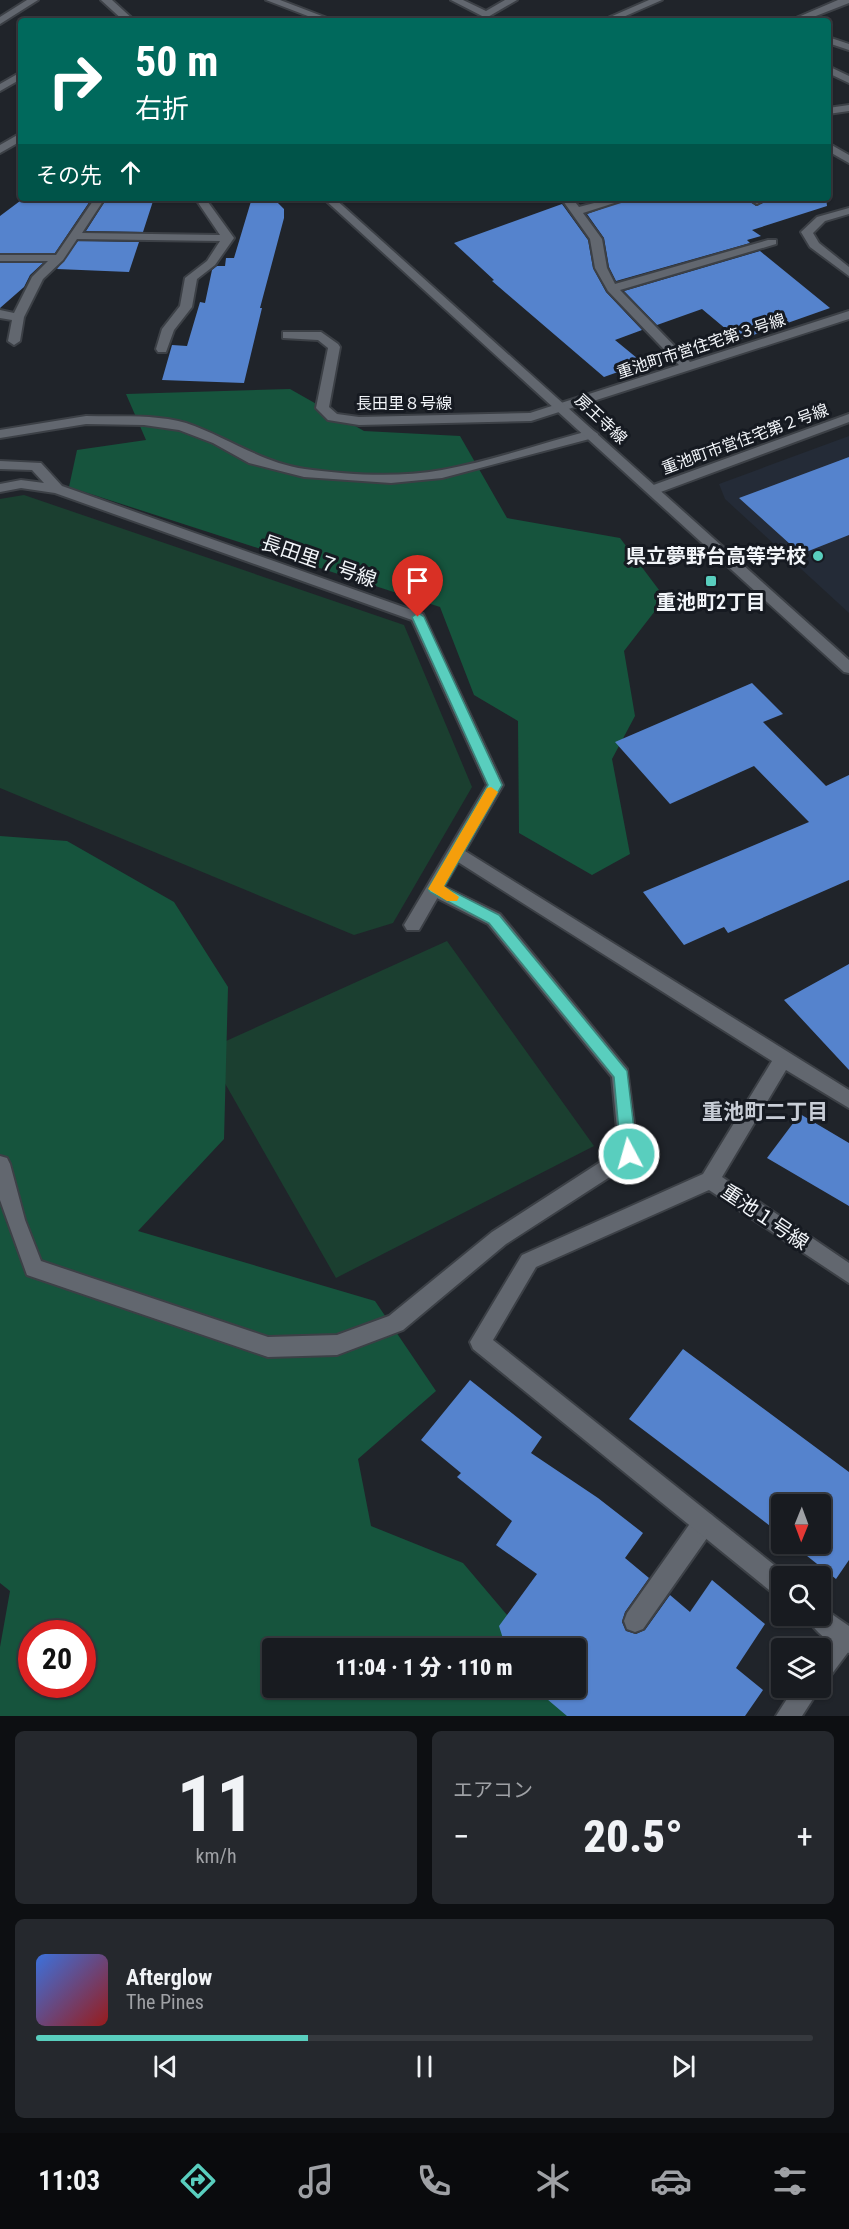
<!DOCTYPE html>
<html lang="ja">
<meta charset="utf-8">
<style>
body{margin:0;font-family:"Roboto Condensed","Noto Sans JP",sans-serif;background:#25282d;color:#f1f3f6;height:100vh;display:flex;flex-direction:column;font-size:22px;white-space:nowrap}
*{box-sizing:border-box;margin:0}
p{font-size:20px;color:#9fa1a5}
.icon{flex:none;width:33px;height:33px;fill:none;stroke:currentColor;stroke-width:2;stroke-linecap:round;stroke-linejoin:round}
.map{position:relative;height:1716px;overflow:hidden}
.details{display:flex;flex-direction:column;gap:15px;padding:15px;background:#0d0f12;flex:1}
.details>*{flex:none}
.guide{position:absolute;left:18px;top:18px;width:813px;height:183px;border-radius:6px;box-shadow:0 2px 4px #0004,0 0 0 2px #36393e;background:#00695c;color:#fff;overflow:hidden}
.needle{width:39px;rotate:181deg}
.fabs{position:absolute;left:771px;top:1494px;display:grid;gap:12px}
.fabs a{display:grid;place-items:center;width:60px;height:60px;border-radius:6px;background:#181b20;box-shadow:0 2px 4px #0004,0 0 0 2px #36393e;font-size:30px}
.speed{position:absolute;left:18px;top:1620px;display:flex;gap:12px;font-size:30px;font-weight:700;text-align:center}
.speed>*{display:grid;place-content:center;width:78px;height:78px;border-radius:50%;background:#181b20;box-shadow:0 2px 4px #0004,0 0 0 2px #36393e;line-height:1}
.speed .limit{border:9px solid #d22;background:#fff;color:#111}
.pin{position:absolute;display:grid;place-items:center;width:51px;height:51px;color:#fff;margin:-62px -26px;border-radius:50% 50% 50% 0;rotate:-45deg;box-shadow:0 0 6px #0007}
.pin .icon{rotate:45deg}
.me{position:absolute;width:66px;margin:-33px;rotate:354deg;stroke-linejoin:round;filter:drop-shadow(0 0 4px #0008)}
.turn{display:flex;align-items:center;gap:21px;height:126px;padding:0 18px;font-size:27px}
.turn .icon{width:78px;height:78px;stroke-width:2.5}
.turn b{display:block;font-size:42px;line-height:51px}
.then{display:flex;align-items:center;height:57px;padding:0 18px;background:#0003;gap:12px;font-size:22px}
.big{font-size:45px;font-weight:800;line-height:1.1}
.details .widget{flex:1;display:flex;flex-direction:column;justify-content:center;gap:9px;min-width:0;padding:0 21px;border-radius:9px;background:#25282d}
.details .dial{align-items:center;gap:0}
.dial b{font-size:78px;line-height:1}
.song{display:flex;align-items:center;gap:18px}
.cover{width:72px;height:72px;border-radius:9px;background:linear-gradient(135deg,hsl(220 70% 55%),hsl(0 70% 35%))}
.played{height:6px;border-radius:3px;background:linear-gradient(90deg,#59cebe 35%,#36393e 35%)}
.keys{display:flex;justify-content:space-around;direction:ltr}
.heat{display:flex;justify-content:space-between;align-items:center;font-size:33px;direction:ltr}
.details .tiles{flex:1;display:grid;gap:15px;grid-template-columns:1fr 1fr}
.widget:last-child{grid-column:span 2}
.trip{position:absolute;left:262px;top:1638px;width:324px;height:60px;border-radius:6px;background:#181b20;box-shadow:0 2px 4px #0004,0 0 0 2px #36393e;font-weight:800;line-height:60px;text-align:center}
.tabs{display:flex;height:96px;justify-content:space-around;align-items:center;background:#0a0b0d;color:#9fa1a5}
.tabs .icon{width:42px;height:42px}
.tabs .active{color:#59cebe}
.tabs b{font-size:27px;color:#f1f3f6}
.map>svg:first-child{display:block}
</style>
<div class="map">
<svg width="849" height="1716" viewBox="0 0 849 1716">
<rect width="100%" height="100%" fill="#20242a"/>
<path fill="#242b37" d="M849 436V613L725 499 719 484Z"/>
<path fill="#1b3f30" d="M24 495 404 625 472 787 393 923 354 935 0 788V499Z
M447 941 594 1146 336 1278 206 1050Z"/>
<path fill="#16543d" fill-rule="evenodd" d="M290 389 364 431 460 436 507 518 620 538 665 598 624 651 635 716 612 759 630 854 592 875 519 833 518 721 474 695 440 607 69 487 77 450 146 440 126 394Z
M0 836 67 841 174 902 228 987 224 1139 138 1231 375 1301 436 1391 358 1459 371 1526 463 1563 535 1648H273V1688H568L592 1716H0V1647L10 1591 0 1583ZM32 1634H82V1684H32Z"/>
<path fill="#5583cd" d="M24 198H92L55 253H0V216Z
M107 198H154L143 232 86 231Z
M252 198H273L284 209V218L260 308H262L244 383 162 380 172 345 187 346 200 302 205 303 212 270 217 266H225L226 258H234Z
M632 198H745L756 206 763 203V198H826L827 206 752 230 761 236 747 240 750 243 616 281 609 267 604 238 587 214Z
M562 204 588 240 593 268 606 292 642 330 615 340 643 363 604 377 492 281 494 280 454 243Z
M78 241 139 242 129 272 57 269Z
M760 251 830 308 739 340 702 309 657 325 624 291Z
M0 263H43L30 275 24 287 0 308Z
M849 457V535L801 554 739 498Z
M752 683 783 714 763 722 826 786 849 775V880L728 933 724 927 684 945 643 892 809 822 754 766 670 804 615 742Z
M849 964V1070L784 1000Z
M800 1114 849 1143V1206L767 1158Z
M683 1349 849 1472V1560L836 1579 792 1544H820V1504H782V1535L629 1419Z
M470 1380 542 1437 531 1453 598 1498 643 1533 625 1558 649 1578 625 1612 622 1622 626 1631 636 1634 645 1630 670 1595 690 1612 712 1580 765 1624 736 1668 763 1690 745 1716H567L534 1688H576V1648H506L499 1626 537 1574 496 1545 512 1521 457 1477 461 1473 421 1440Z"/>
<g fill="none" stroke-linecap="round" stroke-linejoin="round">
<defs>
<path id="service" d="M828 143 849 155V163L828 151Z
M435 882 500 914 627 1069 638 1154 636 1160 506 1244 403 1330 337 1355 268 1357 27 1275 0 1200V1156L7 1158 10 1164 25 1220 41 1261 268 1337 337 1335 389 1316 492 1232 619 1150 612 1077 488 924 429 894 427 889 429 884Z
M704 1512 712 1515 715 1523 712 1531 643 1629 635 1632 627 1629 624 1621 627 1613 696 1515Z
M845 1625 849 1627V1651L828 1679 820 1682C820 1660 820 1636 845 1625Z
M794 1688H820L802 1716H776Z"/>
<path id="minor" d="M27 0H38L0 24V17Z
M266 0H280L335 21H321Z
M451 0H463L486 11 505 0H517L486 18Z
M649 0H662L614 21H601Z
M838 0H849V3L803 21H789Z
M828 37 849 44V50L828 43Z
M828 66 849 76V83L828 73Z
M21 72V79L0 91V84Z
M849 105V111L828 114V108Z
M21 133V141L0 153V145Z
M95 198H105L82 233 220 235 195 198H205L234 238 215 265 197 279 192 307 174 330 166 352H158L156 349 162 329 180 306 185 278 207 261 220 241 77 239 63 260 43 279 24 317 20 341 14 345 8 341 12 320 0 318V310L14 313 32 277 48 261H0V255H56Z
M561 198H572L579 207 613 198H630L583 213 602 239 607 268 615 284 768 240H776V244L620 290 690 362 849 311V319L531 421 359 425 328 420 316 408 328 348 318 340 283 338V332H321L338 344 340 347 329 407 337 414 359 417 530 413 679 365 608 291 595 268 590 239Z
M747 198H760L762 201 757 204Z
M849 208V214L825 221 813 233 819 243 849 267V276L810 247 801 232 817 217Z
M849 414V422L658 493H648L646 490 648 487Z
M86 416C118 417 155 414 186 423 227 437 262 463 305 469 349 475 398 478 442 470 492 461 542 443 592 430L598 434 597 437 442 478 391 483 304 477 249 463 213 443 179 430 144 425 86 424 0 438V430Z
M0 461 41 463 62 486 423 614 503 785 465 851 849 1090V1108L786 1070 722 1177 849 1263V1283L709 1190 536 1267 493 1340 788 1576H782V1597L774 1594 473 1349 470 1342 522 1255 703 1174 772 1061 458 862 419 930H407L404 925 407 920 487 785 412 620 55 493 21 488 0 492V484L21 480 44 483 32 470 0 469Z
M820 1606 849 1626V1653C834 1646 812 1631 807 1616H820Z"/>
<path id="tertiary" d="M101 0H112L135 21H124Z
M323 198H334L849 660V673L844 672Z"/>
</defs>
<use href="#service" stroke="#3c4046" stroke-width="4"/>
<use href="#minor" stroke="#3c4046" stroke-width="4"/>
<use href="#tertiary" stroke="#3c4046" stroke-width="4"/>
<use href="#service" fill="#62676f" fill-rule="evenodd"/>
<use href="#minor" fill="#62676f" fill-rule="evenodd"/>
<use href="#tertiary" fill="#62676f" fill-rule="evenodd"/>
</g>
<path fill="#59cebe" stroke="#3a867c" stroke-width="1.5" d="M418 613 424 617 502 785 444 887 499 915 627 1071 637 1154 635 1159H624L621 1154 614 1077 489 923 430 892 428 889 488 785 412 617Z"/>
<path fill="#f59e0b" d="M491 787 498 792 444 886 459 897 457 901H447L428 889 487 788Z"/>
<g fill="#59cebe" stroke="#161a21" stroke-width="2">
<circle cx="818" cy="556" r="6"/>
<rect x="705" y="575" width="12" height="12" rx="3"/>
</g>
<g text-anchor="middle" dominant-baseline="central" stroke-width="6" stroke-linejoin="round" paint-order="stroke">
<g font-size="16" fill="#f2f5f9" stroke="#161a21">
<text transform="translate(701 346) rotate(-18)">重池町市営住宅第３号線</text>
<text x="404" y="403">長田里８号線</text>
<text transform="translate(601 419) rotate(43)">房王寺線</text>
<text transform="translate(745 439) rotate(-20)">重池町市営住宅第２号線</text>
</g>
<g font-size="20" font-weight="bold" fill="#f2f5f9" stroke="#161a21" text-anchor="end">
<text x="806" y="556">県立夢野台高等学校</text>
<text x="711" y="602" text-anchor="middle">重池町2丁目</text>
</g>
<g font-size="20" fill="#f2f5f9" stroke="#161a21">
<text transform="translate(319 561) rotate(19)">長田里７号線</text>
<text transform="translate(765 1217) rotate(34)">重池１号線</text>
</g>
<g font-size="21" font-weight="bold" fill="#c8cdd6" stroke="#161a21">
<text x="765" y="1112">重池町二丁目</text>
</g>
</g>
</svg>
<div class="fabs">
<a><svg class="needle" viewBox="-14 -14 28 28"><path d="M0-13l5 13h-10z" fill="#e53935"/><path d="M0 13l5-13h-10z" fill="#9fa1a5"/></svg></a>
<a><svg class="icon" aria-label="search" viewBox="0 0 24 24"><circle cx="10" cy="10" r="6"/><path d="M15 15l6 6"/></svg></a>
<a><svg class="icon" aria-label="layers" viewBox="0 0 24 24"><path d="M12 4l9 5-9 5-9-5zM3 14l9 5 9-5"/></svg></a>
</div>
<div class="speed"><div class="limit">20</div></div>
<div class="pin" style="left:418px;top:617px;background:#d93025"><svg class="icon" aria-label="arrive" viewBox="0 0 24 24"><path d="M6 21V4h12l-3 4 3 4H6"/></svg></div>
<svg class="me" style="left:629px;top:1154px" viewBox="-20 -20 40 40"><circle r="17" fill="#59cebe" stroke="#fff" stroke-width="3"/><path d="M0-11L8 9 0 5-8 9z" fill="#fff"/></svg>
<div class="trip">11:04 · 1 分 · 110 m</div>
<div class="guide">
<div class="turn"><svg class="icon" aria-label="right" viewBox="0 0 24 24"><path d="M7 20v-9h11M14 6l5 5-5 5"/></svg><div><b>50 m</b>右折</div></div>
<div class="then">その先<svg class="icon" aria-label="ahead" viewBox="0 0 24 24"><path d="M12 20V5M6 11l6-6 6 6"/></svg></div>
</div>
</div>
<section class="details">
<div class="tiles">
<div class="widget dial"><b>11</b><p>km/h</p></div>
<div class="widget"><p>エアコン</p>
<div class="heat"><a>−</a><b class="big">20.5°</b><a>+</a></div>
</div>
<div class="widget">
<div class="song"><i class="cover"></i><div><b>Afterglow</b><p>The Pines</p></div></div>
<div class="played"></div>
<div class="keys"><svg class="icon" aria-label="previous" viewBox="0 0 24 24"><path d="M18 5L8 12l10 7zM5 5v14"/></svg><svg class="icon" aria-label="pause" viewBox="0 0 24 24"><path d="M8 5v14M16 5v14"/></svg><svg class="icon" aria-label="next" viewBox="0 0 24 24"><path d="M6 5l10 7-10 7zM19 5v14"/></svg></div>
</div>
</div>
</section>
<nav class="tabs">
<b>11:03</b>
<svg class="icon active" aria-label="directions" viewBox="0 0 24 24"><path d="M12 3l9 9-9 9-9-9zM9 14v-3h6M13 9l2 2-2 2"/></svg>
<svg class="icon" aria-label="music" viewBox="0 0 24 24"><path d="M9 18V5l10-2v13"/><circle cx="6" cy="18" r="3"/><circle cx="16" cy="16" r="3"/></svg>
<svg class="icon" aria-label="phone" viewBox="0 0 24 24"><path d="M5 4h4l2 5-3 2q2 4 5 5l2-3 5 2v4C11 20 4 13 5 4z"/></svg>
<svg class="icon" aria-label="climate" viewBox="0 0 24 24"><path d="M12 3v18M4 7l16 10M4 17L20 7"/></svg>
<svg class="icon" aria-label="car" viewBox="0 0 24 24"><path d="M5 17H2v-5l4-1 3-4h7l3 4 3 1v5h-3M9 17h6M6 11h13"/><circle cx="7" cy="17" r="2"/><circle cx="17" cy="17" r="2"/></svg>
<svg class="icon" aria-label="filters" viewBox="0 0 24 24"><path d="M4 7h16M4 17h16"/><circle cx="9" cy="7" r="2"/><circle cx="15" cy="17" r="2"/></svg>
</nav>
